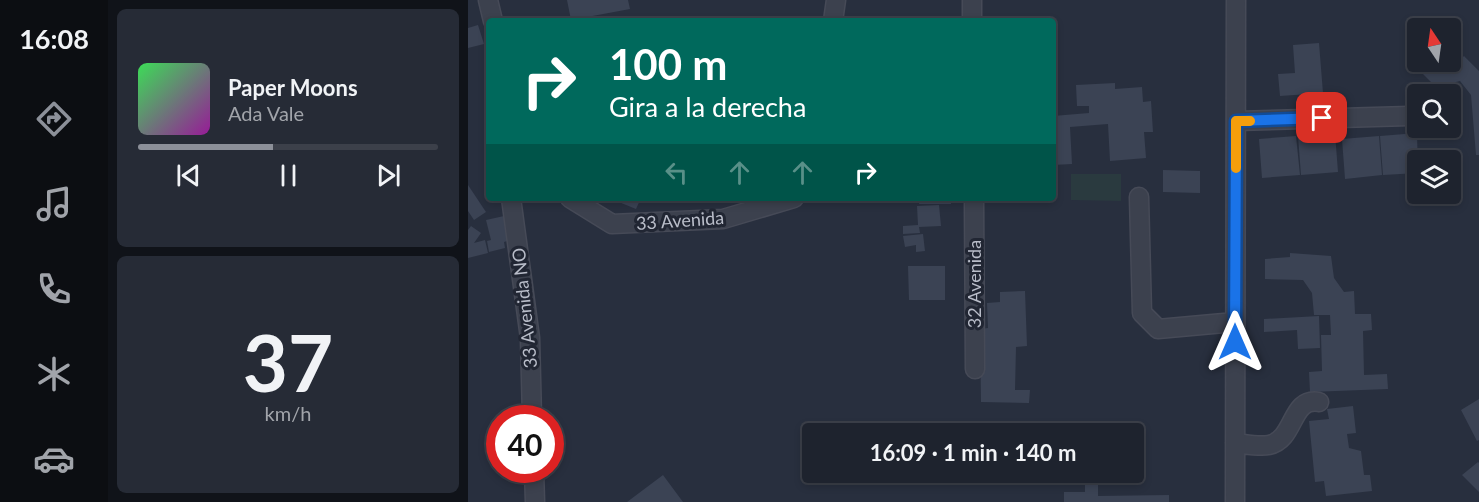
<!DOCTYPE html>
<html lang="es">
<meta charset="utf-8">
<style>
body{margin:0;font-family:Lato,sans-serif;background:#262b36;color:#f1f3f6;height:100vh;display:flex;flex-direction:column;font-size:22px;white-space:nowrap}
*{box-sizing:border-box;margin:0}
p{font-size:20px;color:#a1a4aa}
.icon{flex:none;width:33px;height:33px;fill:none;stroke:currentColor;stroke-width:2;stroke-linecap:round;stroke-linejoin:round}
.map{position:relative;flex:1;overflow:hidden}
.sheet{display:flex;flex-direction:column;gap:9px;padding:9px;background:#101319;width:360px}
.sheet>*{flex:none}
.top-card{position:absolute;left:18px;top:18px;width:570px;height:183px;border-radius:6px;box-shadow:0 3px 9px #0003,0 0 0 2px #3c404a;background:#00695c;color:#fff;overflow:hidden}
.needle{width:39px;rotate:347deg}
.buttons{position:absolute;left:939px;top:18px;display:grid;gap:12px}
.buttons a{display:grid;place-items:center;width:54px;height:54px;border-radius:6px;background:#1e232e;box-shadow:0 3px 9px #0003,0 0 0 2px #3c404a;font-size:30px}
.speed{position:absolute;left:18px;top:405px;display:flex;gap:12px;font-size:30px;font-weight:700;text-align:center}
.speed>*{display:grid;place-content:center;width:78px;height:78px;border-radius:50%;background:#1e232e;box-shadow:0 3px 9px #0003,0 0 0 2px #3c404a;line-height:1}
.speed .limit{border:9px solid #d22;background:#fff;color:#111}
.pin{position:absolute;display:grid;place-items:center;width:51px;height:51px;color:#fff;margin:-26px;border-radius:12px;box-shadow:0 3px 9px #0006}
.me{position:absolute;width:66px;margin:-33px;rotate:0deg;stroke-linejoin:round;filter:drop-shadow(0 0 4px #0008)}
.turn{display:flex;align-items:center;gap:21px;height:126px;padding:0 24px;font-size:27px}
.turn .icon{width:78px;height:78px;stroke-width:2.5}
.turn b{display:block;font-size:42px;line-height:51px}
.lanes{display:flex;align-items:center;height:57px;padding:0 24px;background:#0003;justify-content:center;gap:30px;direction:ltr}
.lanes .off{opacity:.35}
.sheet .widget{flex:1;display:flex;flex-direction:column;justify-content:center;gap:9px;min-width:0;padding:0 21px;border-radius:9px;background:#262b36}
.sheet .dial{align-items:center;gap:0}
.dial b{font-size:78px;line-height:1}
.song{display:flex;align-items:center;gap:18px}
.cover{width:72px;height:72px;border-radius:9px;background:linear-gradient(135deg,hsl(130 70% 55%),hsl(300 70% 35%))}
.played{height:6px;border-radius:3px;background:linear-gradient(90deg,#8c9099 45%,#3c404a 45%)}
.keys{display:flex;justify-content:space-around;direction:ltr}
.trip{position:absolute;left:334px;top:423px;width:342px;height:60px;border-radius:6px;background:#1e232e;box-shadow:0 3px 9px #0003,0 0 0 2px #3c404a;font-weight:700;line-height:60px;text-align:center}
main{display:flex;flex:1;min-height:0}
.dock{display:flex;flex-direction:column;width:108px;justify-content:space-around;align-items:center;background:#0c0e12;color:#a1a4aa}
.dock .icon{width:42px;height:42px}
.dock .active{color:#8c9099}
.dock b{font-size:27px;color:#f1f3f6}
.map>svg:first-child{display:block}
</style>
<main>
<nav class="dock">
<b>16:08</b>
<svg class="icon active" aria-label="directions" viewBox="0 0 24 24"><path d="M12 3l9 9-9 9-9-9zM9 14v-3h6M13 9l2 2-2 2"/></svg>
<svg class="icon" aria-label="music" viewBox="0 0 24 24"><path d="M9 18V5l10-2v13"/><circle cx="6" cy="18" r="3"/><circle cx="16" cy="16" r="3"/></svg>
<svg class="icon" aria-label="phone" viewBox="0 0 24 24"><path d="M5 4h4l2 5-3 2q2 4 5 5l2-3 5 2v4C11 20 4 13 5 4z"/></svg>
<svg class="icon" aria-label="climate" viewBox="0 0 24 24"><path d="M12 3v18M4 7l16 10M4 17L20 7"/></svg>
<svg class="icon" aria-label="car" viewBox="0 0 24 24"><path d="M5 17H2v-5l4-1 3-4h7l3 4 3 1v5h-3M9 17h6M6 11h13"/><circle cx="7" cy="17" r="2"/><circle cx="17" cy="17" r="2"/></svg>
</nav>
<section class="sheet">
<div class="widget">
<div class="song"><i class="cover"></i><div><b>Paper Moons</b><p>Ada Vale</p></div></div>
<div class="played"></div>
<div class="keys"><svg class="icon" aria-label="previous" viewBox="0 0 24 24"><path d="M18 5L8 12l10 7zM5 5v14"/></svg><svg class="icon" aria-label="pause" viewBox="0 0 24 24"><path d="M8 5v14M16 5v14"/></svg><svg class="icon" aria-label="next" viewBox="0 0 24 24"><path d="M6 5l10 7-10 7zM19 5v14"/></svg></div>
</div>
<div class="widget dial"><b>37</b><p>km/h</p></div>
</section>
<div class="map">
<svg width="1011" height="502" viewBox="0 0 1011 502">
<rect width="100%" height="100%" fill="#282f3e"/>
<path fill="#2a3a3f" d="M603 174H653V201L603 200Z"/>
<path fill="#3b4354" d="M99 0H160L162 9 103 20Z
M10 25 16 44 0 48V28Z
M851 43 855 93 812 96 810 74 827 73 825 45Z
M996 56 1011 71V155H1008L1003 95 992 81 968 87 955 74 967 62H973L982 70Z
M647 83V89L674 87 675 102 683 101 685 132H676L678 158 642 161 640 124 602 127 604 164 585 165V116L621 113V106H609L608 85Z
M867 133 870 172 833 175 830 136Z
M949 133 950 173 915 175 912 136Z
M828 136 832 175 794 178 791 139Z
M911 136 914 175 877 179 874 139Z
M695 170 732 171V193L695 192Z
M0 185 18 212 6 220 0 211Z
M141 198H173L168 209Z
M452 198H483V204H451Z
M471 205 473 226 451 227 452 233 435 234V226L450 225 449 206Z
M36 216 42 240 36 242 37 248 21 252 19 241 23 240 18 220Z
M3 226 13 233 6 243 17 240 20 253 0 258V230Z
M455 234 457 251 448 252V245L437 247 435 236Z
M822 253 863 256 866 278 876 292 886 291 887 314H903L904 330 895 331 896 375 919 374 920 389 842 392 841 372 854 371 853 335H863L862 315H846L844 293 835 280 797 279V259L822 257Z
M440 266H477V300H441Z
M557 291 559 346 548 347 547 390H562L561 403 513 402 512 329 520 328 519 303 532 302V292Z
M851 316 852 348 830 349 829 330 796 332V319Z
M1011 399V440L1009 441 993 410Z
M885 406 888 433 879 434 881 448 893 451 896 475H902L904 491 858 496 856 481 847 482 841 421 861 419 859 409Z
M1010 462 1011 463V492L994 475Z
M195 475 215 502H159Z
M617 476H630V496L701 495V502H596V492H617Z"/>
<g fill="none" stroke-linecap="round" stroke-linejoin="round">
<defs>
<path id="minor" d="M20 0 25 21
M504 0V21
M365 21 368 0
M768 121 941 116
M671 197 674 313 690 329 767 322
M43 198 62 338 64 418
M102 198 144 224 255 219 326 198
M506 198 507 369
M767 443C777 444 791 447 801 445 828 439 822 397 851 402
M66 470 67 502
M767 502 768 0"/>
</defs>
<use href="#minor" stroke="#464a57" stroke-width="21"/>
<use href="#minor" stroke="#3c414e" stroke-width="18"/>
</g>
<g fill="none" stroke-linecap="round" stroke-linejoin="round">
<defs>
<path id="route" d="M767 342 768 121 854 118"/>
</defs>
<use href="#route" stroke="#114b97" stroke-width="15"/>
<use href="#route" stroke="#1a73e8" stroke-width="10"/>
<path stroke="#f59e0b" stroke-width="10" d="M768 168V121H782"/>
</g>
<g text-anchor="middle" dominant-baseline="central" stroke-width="6" stroke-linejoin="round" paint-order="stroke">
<g font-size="18" fill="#b9bdc9" stroke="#212633">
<text transform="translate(212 220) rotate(-4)">33 Avenida</text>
<text transform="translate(506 284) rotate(-90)">32 Avenida</text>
<text transform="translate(56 308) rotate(-96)">33 Avenida NO</text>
</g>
</g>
</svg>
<div class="buttons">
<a><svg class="needle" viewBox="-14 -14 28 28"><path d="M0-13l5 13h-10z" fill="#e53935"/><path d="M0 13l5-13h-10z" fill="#a1a4aa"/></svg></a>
<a><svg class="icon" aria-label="search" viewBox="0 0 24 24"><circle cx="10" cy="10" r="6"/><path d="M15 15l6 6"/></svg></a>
<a><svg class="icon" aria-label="layers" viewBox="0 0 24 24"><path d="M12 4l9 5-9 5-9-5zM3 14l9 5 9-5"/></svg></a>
</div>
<div class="speed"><div class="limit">40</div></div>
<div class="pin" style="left:854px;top:118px;background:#d93025"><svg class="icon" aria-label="arrive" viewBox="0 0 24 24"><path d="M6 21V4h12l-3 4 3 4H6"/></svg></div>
<svg class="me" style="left:767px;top:342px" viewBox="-20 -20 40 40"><path d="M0-17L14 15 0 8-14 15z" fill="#1a73e8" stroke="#fff" stroke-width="4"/></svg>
<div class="trip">16:09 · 1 min · 140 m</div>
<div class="top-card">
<div class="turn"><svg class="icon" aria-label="right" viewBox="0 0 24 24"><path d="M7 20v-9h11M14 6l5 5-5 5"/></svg><div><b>100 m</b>Gira a la derecha</div></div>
<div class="lanes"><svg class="icon off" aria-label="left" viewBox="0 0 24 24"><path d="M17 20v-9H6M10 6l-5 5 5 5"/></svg><svg class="icon off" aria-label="ahead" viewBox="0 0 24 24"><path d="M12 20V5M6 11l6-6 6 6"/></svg><svg class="icon off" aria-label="ahead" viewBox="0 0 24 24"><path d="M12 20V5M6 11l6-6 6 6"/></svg><svg class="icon" aria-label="right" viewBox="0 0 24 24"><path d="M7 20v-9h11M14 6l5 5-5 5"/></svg></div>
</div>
</div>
</main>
